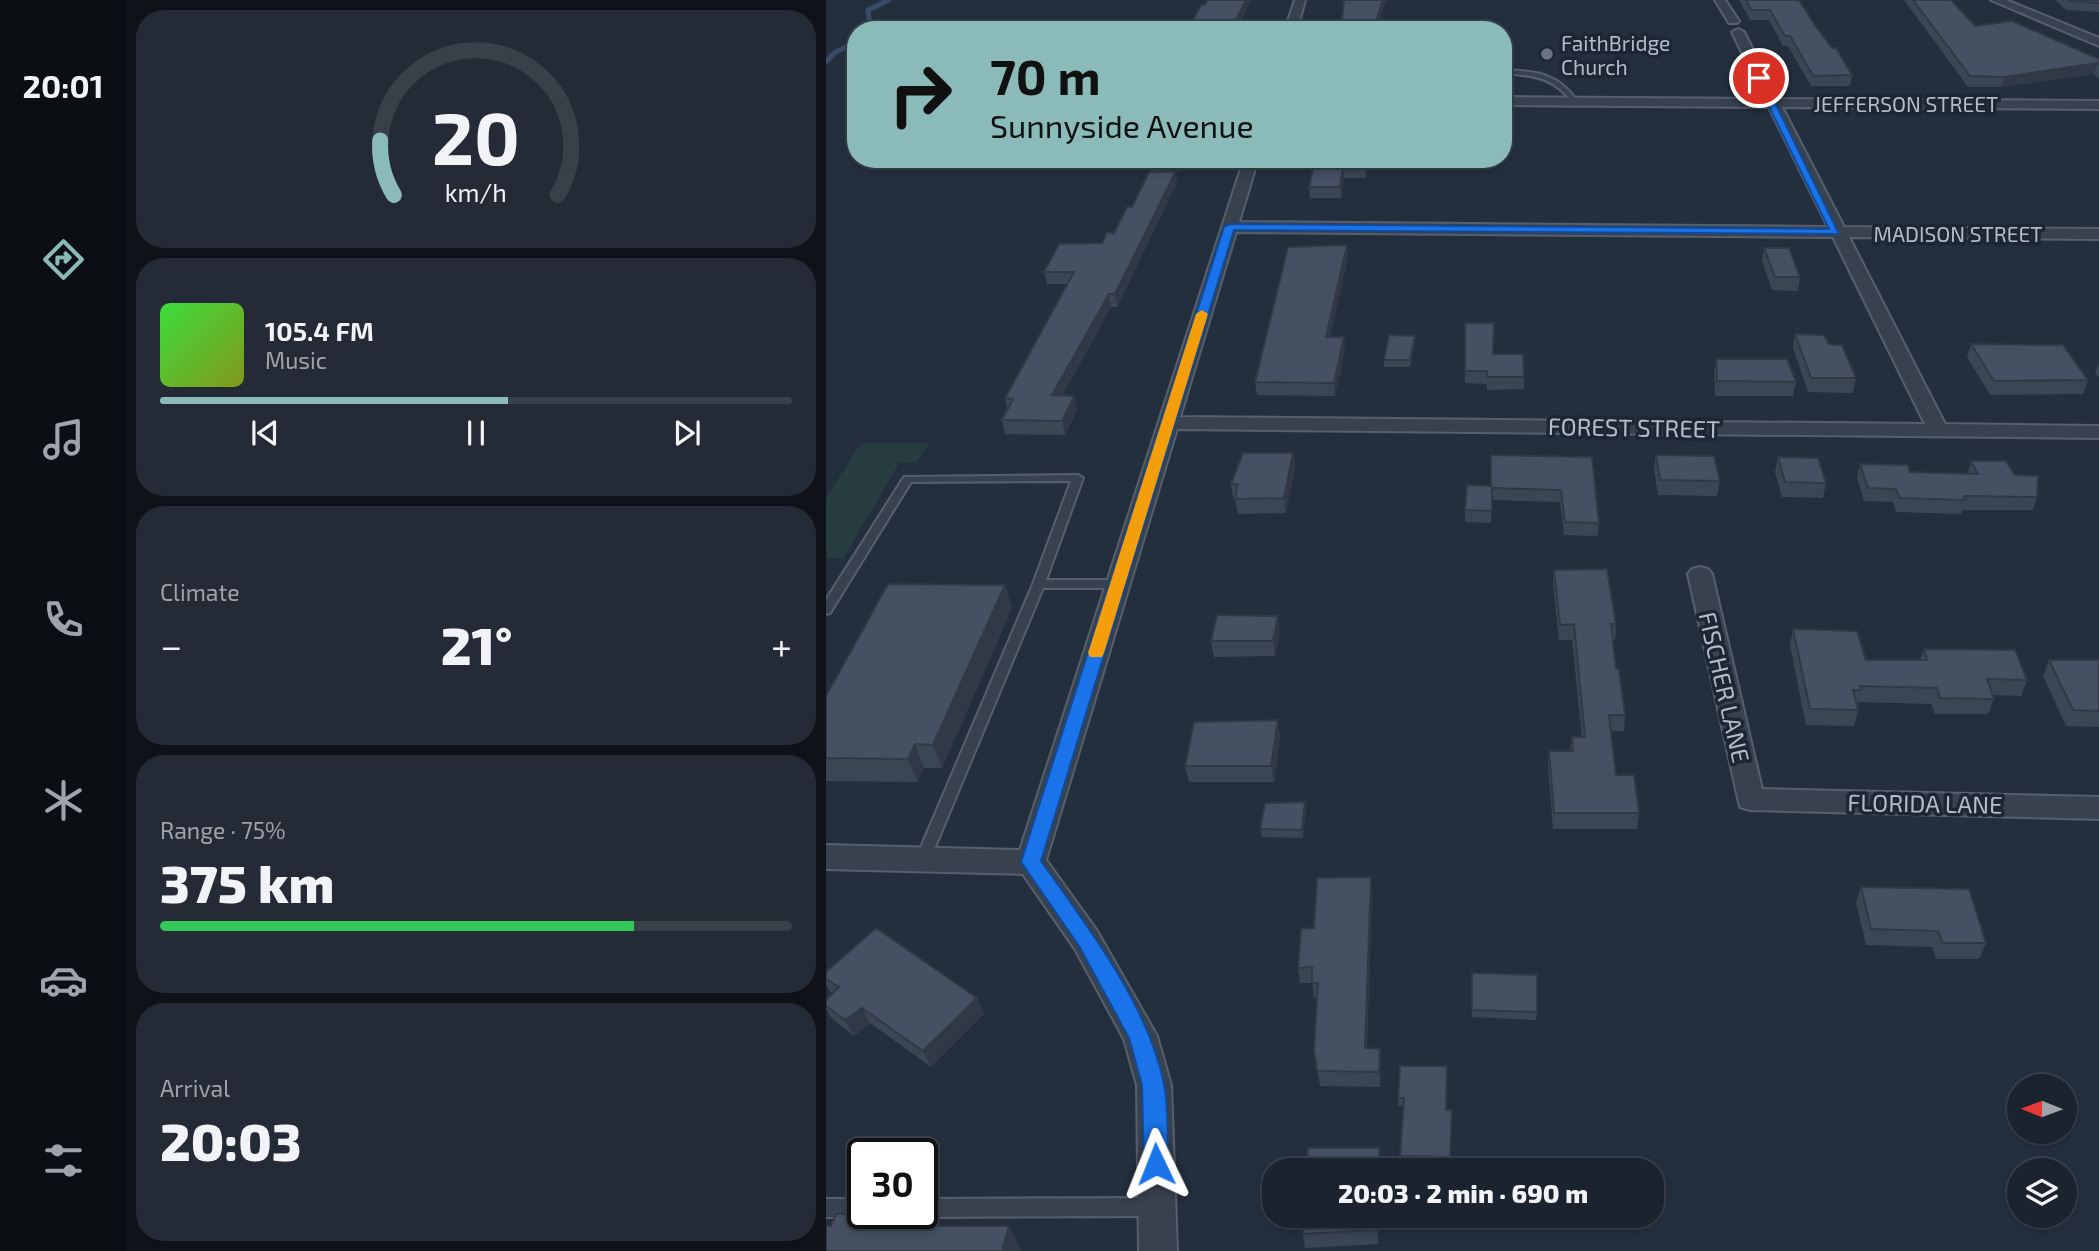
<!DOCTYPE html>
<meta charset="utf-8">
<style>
body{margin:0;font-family:"Exo 2",sans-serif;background:#242b36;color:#f1f3f6;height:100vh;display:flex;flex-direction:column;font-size:26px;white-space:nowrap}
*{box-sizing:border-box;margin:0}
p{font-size:23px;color:#a0a4aa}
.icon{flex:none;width:38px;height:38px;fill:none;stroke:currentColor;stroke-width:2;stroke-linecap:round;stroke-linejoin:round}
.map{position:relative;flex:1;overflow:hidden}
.side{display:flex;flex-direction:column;gap:10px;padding:10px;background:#0f1319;width:700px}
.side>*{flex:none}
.top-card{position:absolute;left:21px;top:21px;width:665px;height:147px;border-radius:28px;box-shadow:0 4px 10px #0003,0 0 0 2px #39404a;background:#8bbbb9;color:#111;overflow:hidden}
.needle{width:46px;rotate:271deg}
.fabs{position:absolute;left:1181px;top:1074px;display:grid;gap:14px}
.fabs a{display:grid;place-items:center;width:70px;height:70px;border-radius:50%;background:#1b232e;box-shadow:0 4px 10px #0003,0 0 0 2px #39404a;font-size:35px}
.speed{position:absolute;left:21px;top:1138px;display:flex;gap:14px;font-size:35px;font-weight:700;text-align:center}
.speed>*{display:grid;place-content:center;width:91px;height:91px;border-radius:50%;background:#1b232e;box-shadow:0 4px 10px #0003,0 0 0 2px #39404a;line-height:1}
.speed .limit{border:4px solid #111;border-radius:10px;background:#fff;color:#111}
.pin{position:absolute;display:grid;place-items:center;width:60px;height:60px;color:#fff;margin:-30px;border:4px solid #fff;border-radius:50%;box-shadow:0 2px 7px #0007}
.me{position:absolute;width:77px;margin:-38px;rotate:358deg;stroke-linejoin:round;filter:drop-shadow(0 0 5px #0008)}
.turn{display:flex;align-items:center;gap:24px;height:147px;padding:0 28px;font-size:32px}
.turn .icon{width:91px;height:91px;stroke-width:2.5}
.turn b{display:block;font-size:49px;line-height:60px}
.big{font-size:52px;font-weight:800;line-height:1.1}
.side .tile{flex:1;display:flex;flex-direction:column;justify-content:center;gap:10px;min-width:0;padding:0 24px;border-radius:28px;background:#242b36}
.side .dial{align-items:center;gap:0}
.dial svg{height:182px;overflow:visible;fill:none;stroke:#39404a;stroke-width:7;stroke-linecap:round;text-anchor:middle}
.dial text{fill:#f1f3f6;stroke:none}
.song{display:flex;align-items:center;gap:21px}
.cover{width:84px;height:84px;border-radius:10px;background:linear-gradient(135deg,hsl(120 70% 55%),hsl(70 70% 35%))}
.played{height:7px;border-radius:4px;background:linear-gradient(90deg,#8bbbb9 55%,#39404a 55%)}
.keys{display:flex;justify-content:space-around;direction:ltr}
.heat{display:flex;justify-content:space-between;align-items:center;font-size:38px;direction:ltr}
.charge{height:10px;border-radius:5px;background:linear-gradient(90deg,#34c759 75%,#39404a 0)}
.trip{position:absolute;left:436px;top:1158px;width:402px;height:70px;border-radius:28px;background:#1b232e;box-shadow:0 4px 10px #0003,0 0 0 2px #39404a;font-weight:800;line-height:70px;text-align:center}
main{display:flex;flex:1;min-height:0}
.dock{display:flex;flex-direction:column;width:126px;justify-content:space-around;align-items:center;background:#0b0e12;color:#a0a4aa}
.dock .icon{width:49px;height:49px}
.dock .on{color:#8bbbb9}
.dock b{font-size:32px;color:#f1f3f6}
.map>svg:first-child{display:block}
</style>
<main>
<nav class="dock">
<b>20:01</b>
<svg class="icon on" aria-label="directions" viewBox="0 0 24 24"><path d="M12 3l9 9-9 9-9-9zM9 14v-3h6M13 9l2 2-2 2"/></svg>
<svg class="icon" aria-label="music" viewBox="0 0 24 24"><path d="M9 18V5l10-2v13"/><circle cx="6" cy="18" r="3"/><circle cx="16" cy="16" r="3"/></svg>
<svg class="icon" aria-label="phone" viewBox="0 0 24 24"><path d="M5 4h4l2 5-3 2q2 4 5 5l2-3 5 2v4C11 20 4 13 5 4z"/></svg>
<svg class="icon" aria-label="climate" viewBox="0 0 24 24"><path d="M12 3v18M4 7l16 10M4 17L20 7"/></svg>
<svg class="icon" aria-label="car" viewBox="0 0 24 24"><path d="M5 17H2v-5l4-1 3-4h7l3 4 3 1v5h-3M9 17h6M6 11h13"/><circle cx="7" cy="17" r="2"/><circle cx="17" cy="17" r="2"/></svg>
<svg class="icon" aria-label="filters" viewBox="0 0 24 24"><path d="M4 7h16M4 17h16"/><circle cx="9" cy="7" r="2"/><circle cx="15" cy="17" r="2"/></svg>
</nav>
<section class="side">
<div class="tile dial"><svg viewBox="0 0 100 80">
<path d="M14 69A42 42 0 1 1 86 69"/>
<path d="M14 69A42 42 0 0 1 8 45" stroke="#8bbbb9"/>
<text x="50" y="56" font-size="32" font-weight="700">20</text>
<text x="50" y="72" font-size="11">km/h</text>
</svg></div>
<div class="tile">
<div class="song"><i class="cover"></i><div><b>105.4 FM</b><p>Music</p></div></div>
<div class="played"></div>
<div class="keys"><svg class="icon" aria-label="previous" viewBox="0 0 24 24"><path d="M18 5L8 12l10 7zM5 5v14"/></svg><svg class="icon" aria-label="pause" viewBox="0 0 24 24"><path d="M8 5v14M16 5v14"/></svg><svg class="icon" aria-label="next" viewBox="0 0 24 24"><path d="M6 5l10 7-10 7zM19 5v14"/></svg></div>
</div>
<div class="tile"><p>Climate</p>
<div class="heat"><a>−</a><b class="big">21°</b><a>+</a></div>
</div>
<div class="tile"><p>Range · 75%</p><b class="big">375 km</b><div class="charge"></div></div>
<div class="tile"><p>Arrival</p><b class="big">20:03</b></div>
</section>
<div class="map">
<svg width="1273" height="1251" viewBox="0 0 1273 1251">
<rect width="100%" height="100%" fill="#242f3e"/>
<path fill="#263c3f" d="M35 443H103L91 462 73 463 18 558H0V498Z"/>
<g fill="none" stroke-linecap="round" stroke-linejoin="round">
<path stroke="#394c67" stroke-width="5" d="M45 30 42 10 63 0
M0 62 8 53 30 42"/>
<defs>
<path id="lane" d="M677 70C709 71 732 73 751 101L746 102C729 78 706 74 677 74Z
M252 475 257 478 220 580H292L298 584 292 588H217L104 859 102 863 97 865 92 863 90 859 207 584 245 481 85 482 4 613 0 614V600L78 477Z
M327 1198 334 1200 336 1207 334 1214 327 1216 96 1217 89 1213H96V1199Z
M0 1199H37V1213H44L37 1217H0Z"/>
<path id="street" d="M469 0H479L471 30H459Z
M889 0H899L913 21 911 23H903Z
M1165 0H1180L1273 38V46Z
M912 29 918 32 952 99 1273 101V109L956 107 1018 227 1273 229V239L1023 237 1119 424 1273 426V438L351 429 220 860 271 931 331 1036 345 1085 351 1251H313L311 1085 298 1039 249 949 197 874 0 869V845L194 850 418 159H432L413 222 1002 227 943 107 677 105V97L939 99 906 32ZM410 232 1007 237 1099 424 354 417Z
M874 567 882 569 886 574 936 789 1273 797V819L924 810 914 807 862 574 866 569Z"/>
</defs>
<use href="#lane" stroke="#565f6c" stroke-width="4"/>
<use href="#street" stroke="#565f6c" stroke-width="4"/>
<use href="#lane" fill="#38414e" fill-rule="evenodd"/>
<use href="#street" fill="#38414e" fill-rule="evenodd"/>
</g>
<path fill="#3b4654" d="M913 0H973L988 24 1026 75 1024 86H985L962 46H957L943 20H924Z
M1078 0H1125L1149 26 1273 59V79L1268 74 1175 87H1142Z
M1229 0H1273V12L1240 10Z
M323 159H359L355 171H325Z
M480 159H543L540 178H518L515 198H484L483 187 487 170H481Z
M351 183 291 307H285L236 396 251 410 239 435 179 434 176 420 181 409 179 398 241 284H221L218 272 276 243 288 233 306 207Z
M938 248 974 277 972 291 946 290 936 261Z
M522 257 504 337 519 350 509 396 431 395 429 382Z
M639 323 667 354 698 377V389L661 390V384L639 383Z
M969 334 1003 344 1030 378 1027 393 982 392 967 348Z
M589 343 584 367H558V360Z
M1145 344 1262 380 1257 394 1164 395 1141 357Z
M890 359 970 382 967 396H889L888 373Z
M1273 363V377L1269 374Z
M467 453 469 467 460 513 412 514 409 499H407L405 484Z
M830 455 894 481 891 496 832 495 828 469Z
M766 457 773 523 772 536 738 535 734 502 666 500 665 523 639 522V510L665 486Z
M952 457 1000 483 997 498 956 497 949 472Z
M1145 461 1189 475 1211 497 1207 510H1136L1135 514 1070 512 1067 502 1038 501 1031 477 1034 464 1084 472 1142 473Z
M728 570 790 624 789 640H787L790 669 799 715 798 731H785L790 775 813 813 811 829H727L722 767 723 751H744L746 737H756L746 640H733L727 585Z
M179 585 186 608 116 768H98L92 782 0 781V696Z
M967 629 1040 660H1094L1098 649 1201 680 1195 696 1167 695 1168 699 1162 714H1109L1105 704 1032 702 1031 706 1032 710 1028 726 980 725 964 645Z
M454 631 449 656 388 657 385 641Z
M1223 660H1273V727L1240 726 1217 676Z
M452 720 454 736 448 782H363L359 766Z
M480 810 477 838 436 837 434 829Z
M545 877 546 893 541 1048 554 1049 555 1065 554 1087 494 1086 488 1050 491 998H488L486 983H474L472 968 488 928Z
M1035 887 1160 943 1153 959H1110L1106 947 1040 945 1030 903Z
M0 972 151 998 158 1014 105 1067 44 1023 28 1036 6 1019 0 1009V1000L7 993 4 992 0 984Z
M646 973 711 1012 710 1020 646 1017Z
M574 1066 620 1110H626L624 1165 574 1164V1156L577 1106H572Z
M553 1216 552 1244 479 1248 477 1234Z"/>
<path fill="#303945" d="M420 0H425L411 30H405Z
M557 0H560L551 30H547Z
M1271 63 1268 74 1175 87 1178 77Z
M353 159H359L355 171Z
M541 159H543L540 178 539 168Z
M517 168 518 178 515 198 514 187Z
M350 171 351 183 291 307 289 294Z
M521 245 522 257 501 350 500 337Z
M283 294 285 307 229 409 226 395Z
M589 336V343L584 367V360Z
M518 337 519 350 509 396 508 383Z
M248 396 251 410 239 435 236 421Z
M467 453 469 467 460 513 458 498Z
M179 585 186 608 116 768 107 745Z
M452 616 454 631 449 656 447 641Z
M452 720 454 736 448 782 445 766Z
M89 744 98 768 92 782 82 759Z
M479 802 480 810 477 838 476 830Z
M545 877 546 893 540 1063 539 1048Z
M151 998 158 1014 105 1067 97 1051Z
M36 1008 44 1023 28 1036 19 1020Z
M554 1049 555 1065 554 1087 553 1072Z
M89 1214 105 1242 85 1226Z
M551 1216H553L552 1244 551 1230Z
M183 1226 196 1251H176Z"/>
<path fill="#455162" stroke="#303945" stroke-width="2" d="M381 0H420L405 30H362L375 5H379Z
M518 0H557L547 30H515Z
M920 0H973L988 24 1006 48H1010L1026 75 987 76 964 36H959L944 10H925Z
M1087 0H1125L1149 26 1186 21 1273 59V65L1271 63 1178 77 1144 76Z
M1241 0H1273V3L1243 1Z
M480 159H541L539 168H517L514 187H483L489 159Z
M350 171 289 294H283L226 395 248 396 236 421 176 420 187 399 179 398 248 272H218L233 244 276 243 281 233H288L301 207H306L323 172Z
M521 245 500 337H518L508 383 429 382 462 247Z
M938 248H963L974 277H949Z
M639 323H668L667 354H697L698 377H661V371H639Z
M969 334 998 335 1003 344 1016 345 1030 378H985Z
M563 335 589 336 584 360H558Z
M1145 344 1237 345 1262 380 1168 381Z
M890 359H961L970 382 891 381Z
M417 453H467L458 498 409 499 412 484H405Z
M665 455 766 457 773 523 739 522 735 490 666 488V511L639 510 641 485 665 486Z
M830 455 888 456 894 481 834 480Z
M952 457 992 458 1000 483 959 482Z
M1145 461H1180L1189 475 1212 476 1211 497 1138 496 1139 500 1074 498 1070 489 1042 488 1034 464 1082 465 1084 472 1152 474Z
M781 569 790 624H785L790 669H793L799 715H783L790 775H808L813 813H728L723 751H747L746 737H759L748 624 734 625 728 570Z
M62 584 179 585 107 745 89 744 82 759 0 758V696Z
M391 615 452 616 447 641H385Z
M967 629 1031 631 1040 660H1101L1098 649 1189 650 1201 680 1161 679 1168 699 1114 698 1111 688 1034 686 1036 690H1027L1032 710 984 709Z
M1223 660H1273V711L1247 710Z
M452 720 445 766H359L368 722Z
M479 802 476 830 434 829 439 803Z
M545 877 539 1048 554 1049 553 1072 491 1071 488 1050 492 983H486V967L472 968 475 929 488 928 491 878Z
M1035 887 1143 889 1160 943H1117L1112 931 1045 929Z
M50 928 151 998 97 1051 36 1008 19 1020 0 1006V1000L13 987 0 979V972Z
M646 973 711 975V1012L646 1010Z
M574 1066H621L620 1110H626L624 1157 574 1156 578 1098H572Z
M482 1148H553V1171H481Z
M10 1214H89L85 1226H183L176 1251H0V1226H5Z
M478 1216H551V1230L477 1234Z"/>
<path fill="#1a73e8" stroke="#114b97" stroke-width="2" d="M933 76 937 78 1013 234 408 230 215 861C261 926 322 1004 338 1084 343 1109 341 1138 342 1164L338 1172 330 1175 322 1172 318 1164 316 1085 303 1038 253 946 195 862 398 227 404 224 1003 229 929 78Z"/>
<path fill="#f59e0b" d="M376 310 382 314 278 653 276 657H264L262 653 370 314Z"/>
<circle fill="#6b7280" stroke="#1d2633" stroke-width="2.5" cx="721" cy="54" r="7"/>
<g text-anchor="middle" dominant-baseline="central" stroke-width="7" stroke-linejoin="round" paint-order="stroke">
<g font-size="21" fill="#b4bcc9" stroke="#1d2633" text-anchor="start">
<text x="735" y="42">FaithBridge<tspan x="735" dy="24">Church</tspan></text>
</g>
<g font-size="21" fill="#b4bcc9" stroke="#1d2633">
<text x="1080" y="103">JEFFERSON STREET</text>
<text x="1132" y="233">MADISON STREET</text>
</g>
<g font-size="24" fill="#b4bcc9" stroke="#1d2633">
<text transform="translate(808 427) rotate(1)">FOREST STREET</text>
<text transform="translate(899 687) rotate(77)">FISCHER LANE</text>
<text transform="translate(1099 803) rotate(1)">FLORIDA LANE</text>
</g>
</g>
</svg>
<div class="fabs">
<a><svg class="needle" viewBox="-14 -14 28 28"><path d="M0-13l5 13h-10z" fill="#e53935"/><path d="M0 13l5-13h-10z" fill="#a0a4aa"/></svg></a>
<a><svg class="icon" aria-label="layers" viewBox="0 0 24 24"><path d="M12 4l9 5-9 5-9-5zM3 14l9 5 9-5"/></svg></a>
</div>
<div class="speed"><div class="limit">30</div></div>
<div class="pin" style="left:933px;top:78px;background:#d93025"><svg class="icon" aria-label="arrive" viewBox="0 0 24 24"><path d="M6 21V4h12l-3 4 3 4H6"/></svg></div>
<svg class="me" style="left:330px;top:1164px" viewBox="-20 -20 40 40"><path d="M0-17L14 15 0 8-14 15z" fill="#1a73e8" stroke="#fff" stroke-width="4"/></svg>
<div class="trip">20:03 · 2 min · 690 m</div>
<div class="top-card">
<div class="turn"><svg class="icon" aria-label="right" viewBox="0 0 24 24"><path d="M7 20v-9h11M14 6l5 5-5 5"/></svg><div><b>70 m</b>Sunnyside Avenue</div></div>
</div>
</div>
</main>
